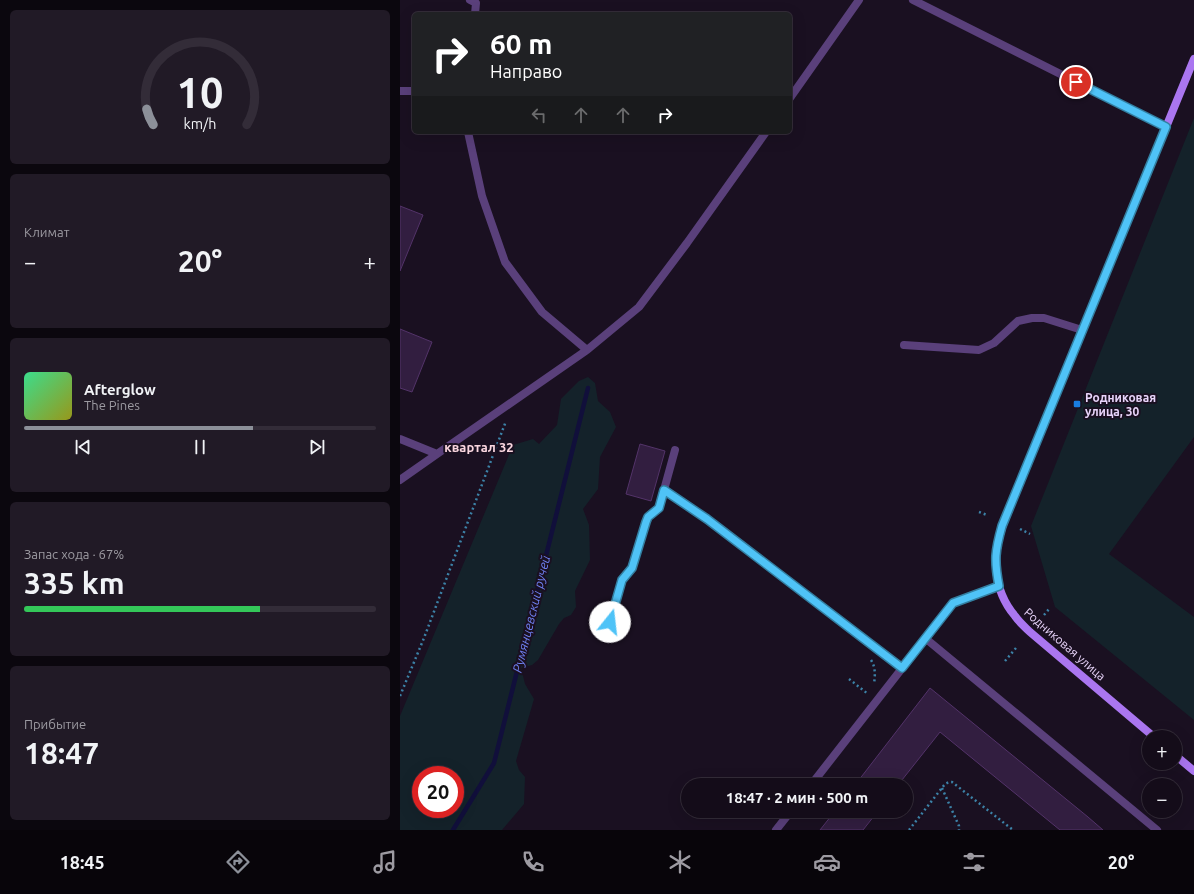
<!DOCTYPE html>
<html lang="ru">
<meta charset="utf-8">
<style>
body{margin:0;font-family:Ubuntu,sans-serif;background:#211a26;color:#f1f3f6;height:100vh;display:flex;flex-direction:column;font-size:15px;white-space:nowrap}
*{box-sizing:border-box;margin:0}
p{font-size:13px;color:#9d9ba2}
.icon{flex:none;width:22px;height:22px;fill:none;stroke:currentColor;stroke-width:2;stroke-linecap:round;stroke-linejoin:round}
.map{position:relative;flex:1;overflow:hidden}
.panel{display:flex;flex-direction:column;gap:10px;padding:10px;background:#0b070e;width:400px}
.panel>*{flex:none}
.top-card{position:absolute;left:12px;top:12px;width:380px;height:122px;border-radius:6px;box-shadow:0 4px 16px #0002,0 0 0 1px #332c38;background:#202124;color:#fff;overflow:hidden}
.fabs{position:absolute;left:742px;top:730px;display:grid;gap:8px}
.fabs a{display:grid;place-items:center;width:40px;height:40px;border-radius:50%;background:#140c19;box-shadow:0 4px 16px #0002,0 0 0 1px #332c38;font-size:20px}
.speed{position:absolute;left:12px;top:766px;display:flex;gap:8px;font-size:20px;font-weight:700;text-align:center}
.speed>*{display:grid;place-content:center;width:52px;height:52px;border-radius:50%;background:#140c19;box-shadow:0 4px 16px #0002,0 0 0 1px #332c38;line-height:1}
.speed .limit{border:6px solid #d22;background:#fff;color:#111}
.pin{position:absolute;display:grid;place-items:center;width:34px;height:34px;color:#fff;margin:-17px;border:2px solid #fff;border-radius:50%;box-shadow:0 1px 4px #0007}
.me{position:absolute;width:44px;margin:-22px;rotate:16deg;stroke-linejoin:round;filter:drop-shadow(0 0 3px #0008)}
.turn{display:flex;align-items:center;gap:14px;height:84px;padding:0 12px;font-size:18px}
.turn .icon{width:52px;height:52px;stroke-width:2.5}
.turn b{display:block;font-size:28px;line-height:34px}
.lanes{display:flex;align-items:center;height:38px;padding:0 12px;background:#0003;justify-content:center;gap:20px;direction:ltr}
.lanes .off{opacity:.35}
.big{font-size:30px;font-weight:700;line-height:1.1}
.panel .card{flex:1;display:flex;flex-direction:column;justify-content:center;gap:6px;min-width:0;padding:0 14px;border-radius:6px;background:#211a26}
.panel .dial{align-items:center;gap:0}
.dial svg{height:104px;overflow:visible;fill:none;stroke:#332c38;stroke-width:7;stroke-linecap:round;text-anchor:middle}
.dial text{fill:#f1f3f6;stroke:none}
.song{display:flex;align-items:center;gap:12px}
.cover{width:48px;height:48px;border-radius:6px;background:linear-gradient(135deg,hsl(150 70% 55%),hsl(60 70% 35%))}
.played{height:4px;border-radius:2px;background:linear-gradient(90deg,#8c9099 65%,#332c38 65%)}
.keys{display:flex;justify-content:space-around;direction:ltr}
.heat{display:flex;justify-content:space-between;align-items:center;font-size:22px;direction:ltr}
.charge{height:6px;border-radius:3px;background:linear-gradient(90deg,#34c759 67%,#332c38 0)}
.trip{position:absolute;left:281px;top:778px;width:232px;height:40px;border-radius:20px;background:#140c19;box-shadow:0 4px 16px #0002,0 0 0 1px #332c38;font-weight:700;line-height:40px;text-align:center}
.menu{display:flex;height:64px;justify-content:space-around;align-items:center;background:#08050a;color:#9d9ba2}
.menu .icon{width:28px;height:28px}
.menu .on{color:#8c9099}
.menu b{font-size:18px;color:#f1f3f6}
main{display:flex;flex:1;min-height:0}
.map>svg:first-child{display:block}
</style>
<main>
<section class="panel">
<div class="card dial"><svg viewBox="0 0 100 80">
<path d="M14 69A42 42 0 1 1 86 69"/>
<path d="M14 69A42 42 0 0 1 9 57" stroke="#8c9099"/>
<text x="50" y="56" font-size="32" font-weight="700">10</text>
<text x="50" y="72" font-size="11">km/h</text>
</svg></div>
<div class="card"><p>Климат</p>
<div class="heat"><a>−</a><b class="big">20°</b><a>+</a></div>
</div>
<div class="card">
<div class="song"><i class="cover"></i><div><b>Afterglow</b><p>The Pines</p></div></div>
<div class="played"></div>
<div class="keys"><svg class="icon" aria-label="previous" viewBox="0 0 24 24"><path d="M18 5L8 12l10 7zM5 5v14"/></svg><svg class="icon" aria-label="pause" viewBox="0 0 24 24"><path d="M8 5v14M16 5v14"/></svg><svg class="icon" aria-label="next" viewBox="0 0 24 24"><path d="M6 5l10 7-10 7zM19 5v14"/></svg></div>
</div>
<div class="card"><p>Запас хода · 67%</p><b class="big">335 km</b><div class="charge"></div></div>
<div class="card"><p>Прибытие</p><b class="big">18:47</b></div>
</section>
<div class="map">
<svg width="794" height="830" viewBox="0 0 794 830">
<rect width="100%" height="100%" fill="#1a1021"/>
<path fill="#14222a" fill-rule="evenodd" d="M794 118V437L709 554 794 617V720L655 607 631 526Z
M188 377 195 383 198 401 210 412 216 427 200 457 198 489 183 509 189 525 190 560 175 591 176 607 171 615 164 618 159 624 138 660 132 665 121 668 125 684 134 699 116 761 119 770 125 777 124 804 102 830H0V716L113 445 133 439 139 444 157 425 161 399 179 381ZM21 775H55V809H21Z"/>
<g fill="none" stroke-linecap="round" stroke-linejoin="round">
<path stroke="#110f3b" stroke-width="4.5" d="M53 830 94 763 188 388"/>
</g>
<path fill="#321e40" stroke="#533369" d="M0 206 23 215 0 271Z
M0 329 32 342 12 392 0 388Z
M240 444 265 451 251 501 226 494Z
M530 688 688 817 703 830H660L540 732 498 785H455Z
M435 811H478L463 830H420Z"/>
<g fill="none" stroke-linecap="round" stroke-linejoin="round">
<path stroke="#3c82a7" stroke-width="2.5" stroke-dasharray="2 3" stroke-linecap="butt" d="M579 512 587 515
M620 529 630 534
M644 615 649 609
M471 660C476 668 475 676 474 684
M605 661 616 648
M449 679 468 694
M0 696 24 638 106 421
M542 788 559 826V830
M509 830 545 784 549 782H552L613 830"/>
<path stroke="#5a407b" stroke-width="8" d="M70 0 76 3 75 14
M513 0 766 127
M0 91H14
M390 98 459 0
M68 132 82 196 105 262 142 312 187 350
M504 345 579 350 594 343 618 321 632 318H644L682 330
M0 439 37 454 187 350 239 307 287 243 366 132
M0 480 37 454
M264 490 307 519 502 668
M210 622 222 580 232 568 246 522 248 517 259 508 275 450
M525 638 757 830
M411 785 553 603 599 586
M376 830 391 811"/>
<path stroke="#aa76f0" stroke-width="8" d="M754 737 630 632C625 627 619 622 615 616 592 589 592 554 604 522L794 59
M775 755 794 771"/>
</g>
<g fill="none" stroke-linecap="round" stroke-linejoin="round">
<defs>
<path id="route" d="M210 622 222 580 232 568 246 522 248 517 259 508 264 490 307 519 502 668 553 603 599 586C594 560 595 551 602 526L766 127 676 82"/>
</defs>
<use href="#route" stroke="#337fa1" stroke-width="10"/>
<use href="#route" stroke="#4fc3f7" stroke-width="7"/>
</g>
<rect fill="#197de1" stroke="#1a1021" stroke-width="1.5" x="673" y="400" width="8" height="8" rx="2"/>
<g text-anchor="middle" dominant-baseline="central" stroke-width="4" stroke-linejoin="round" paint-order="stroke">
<g font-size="12" font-weight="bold" fill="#e8d4fa" stroke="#1a1021" text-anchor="start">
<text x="685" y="397">Родниковая<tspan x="685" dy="14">улица, 30</tspan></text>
</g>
<g font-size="12" fill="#e8d4fa" stroke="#1a1021">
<text transform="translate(665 644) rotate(41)">Родниковая улица</text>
</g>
<g font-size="13" font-weight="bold" fill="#fad6df" stroke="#1a1021">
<text x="79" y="447">квартал 32</text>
</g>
<g font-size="13" font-style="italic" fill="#6e7fef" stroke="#1a1021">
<text transform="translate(131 614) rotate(-76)">Румянцевский ручей</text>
</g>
</g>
</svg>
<div class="fabs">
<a>+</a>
<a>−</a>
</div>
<div class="speed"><div class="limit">20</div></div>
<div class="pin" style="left:676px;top:82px;background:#d93025"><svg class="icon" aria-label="arrive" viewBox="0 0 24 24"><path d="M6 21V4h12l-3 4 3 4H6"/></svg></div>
<svg class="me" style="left:210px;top:622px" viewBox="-20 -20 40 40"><circle r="19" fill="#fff"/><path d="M0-13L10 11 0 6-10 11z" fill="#4fc3f7"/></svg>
<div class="trip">18:47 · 2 мин · 500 m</div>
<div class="top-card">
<div class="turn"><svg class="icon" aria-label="right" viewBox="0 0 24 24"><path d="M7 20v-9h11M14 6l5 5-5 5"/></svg><div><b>60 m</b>Направо</div></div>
<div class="lanes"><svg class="icon off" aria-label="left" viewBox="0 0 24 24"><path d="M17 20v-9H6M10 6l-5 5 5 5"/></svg><svg class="icon off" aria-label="ahead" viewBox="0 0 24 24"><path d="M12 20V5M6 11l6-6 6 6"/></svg><svg class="icon off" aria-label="ahead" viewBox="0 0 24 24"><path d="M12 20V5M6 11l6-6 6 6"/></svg><svg class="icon" aria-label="right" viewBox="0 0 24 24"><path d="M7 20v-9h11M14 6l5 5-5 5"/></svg></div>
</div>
</div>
</main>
<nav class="menu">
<b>18:45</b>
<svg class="icon on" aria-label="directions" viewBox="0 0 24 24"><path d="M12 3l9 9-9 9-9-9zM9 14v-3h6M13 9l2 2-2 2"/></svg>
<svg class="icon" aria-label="music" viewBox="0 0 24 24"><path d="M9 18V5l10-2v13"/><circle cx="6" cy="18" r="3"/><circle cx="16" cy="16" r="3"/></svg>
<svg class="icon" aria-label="phone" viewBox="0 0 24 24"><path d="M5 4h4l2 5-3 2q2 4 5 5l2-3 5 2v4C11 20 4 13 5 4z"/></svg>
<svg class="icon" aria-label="climate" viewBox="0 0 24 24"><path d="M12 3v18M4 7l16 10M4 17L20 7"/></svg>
<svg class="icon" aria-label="car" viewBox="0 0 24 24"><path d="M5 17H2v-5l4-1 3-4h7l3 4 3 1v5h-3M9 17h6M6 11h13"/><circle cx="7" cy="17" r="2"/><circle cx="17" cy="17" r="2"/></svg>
<svg class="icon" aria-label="filters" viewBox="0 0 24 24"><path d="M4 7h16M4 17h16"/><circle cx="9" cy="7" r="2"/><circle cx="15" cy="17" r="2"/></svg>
<b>20°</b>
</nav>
